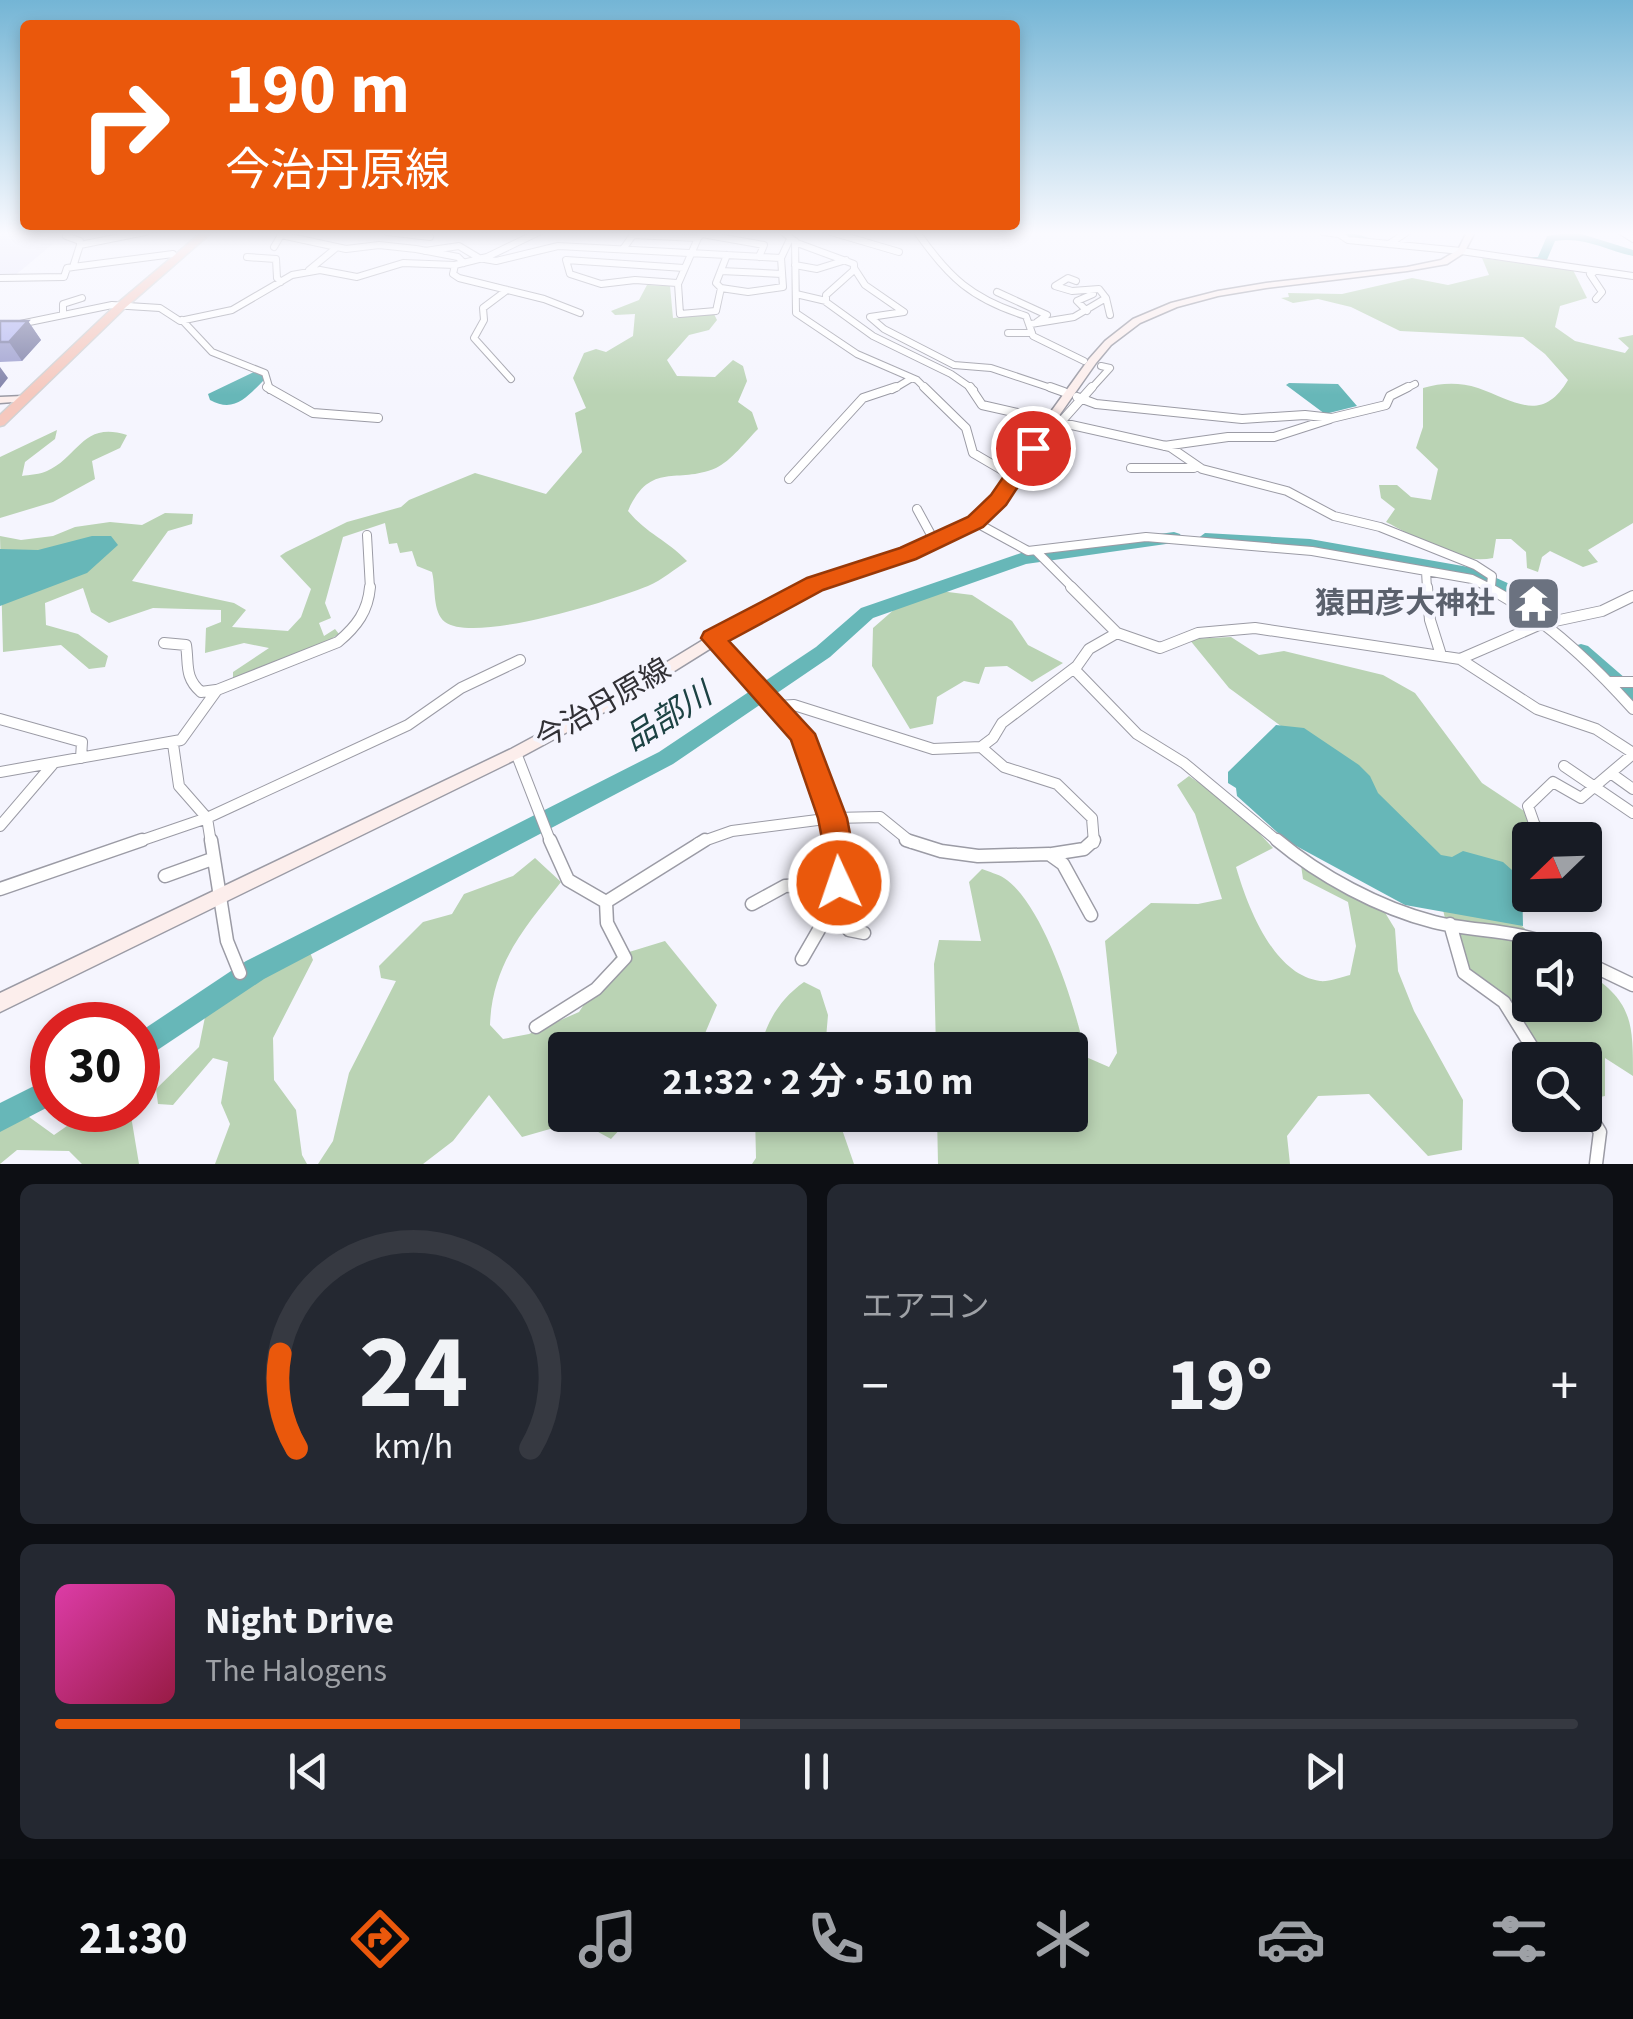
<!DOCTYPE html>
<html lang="ja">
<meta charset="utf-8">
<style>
body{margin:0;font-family:"Source Sans 3","Noto Sans JP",sans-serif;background:#242831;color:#f1f3f6;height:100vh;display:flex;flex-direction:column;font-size:38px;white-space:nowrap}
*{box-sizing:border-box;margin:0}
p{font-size:32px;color:#9ea1a6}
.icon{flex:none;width:55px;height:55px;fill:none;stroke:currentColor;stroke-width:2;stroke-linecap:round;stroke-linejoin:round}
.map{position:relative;height:1164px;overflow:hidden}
.details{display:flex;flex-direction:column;gap:20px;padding:20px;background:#0d0f14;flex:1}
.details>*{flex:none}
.top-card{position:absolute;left:20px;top:20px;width:1000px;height:210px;border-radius:10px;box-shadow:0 5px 15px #0003;background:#ea580c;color:#fff;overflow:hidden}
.needle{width:65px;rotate:247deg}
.buttons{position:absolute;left:1512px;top:822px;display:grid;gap:20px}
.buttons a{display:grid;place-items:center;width:90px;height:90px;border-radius:10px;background:#171b24;box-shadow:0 5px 15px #0003;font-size:50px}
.speed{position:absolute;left:30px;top:1002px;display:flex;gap:20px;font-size:50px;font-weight:700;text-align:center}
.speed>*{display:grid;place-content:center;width:130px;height:130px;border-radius:50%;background:#171b24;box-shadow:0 5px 15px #0003;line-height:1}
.speed .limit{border:15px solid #d22;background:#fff;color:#111}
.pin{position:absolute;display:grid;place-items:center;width:85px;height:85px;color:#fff;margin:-42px;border:5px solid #fff;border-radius:50%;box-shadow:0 2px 10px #0007}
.me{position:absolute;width:110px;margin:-55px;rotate:357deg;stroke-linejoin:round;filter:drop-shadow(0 0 8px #0008)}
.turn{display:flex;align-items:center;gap:35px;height:210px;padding:0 40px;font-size:45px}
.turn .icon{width:130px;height:130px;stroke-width:2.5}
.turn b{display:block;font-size:70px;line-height:85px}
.big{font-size:75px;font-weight:700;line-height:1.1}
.details .widget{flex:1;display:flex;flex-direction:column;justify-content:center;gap:15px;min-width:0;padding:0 35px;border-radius:15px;background:#242831}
.details .dial{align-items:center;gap:0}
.dial svg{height:260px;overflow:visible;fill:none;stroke:#363941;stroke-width:7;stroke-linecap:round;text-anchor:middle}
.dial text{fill:#f1f3f6;stroke:none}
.song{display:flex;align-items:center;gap:30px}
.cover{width:120px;height:120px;border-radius:15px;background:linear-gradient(135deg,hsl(320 70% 55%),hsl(340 70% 35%))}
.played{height:10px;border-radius:5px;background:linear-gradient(90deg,#ea580c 45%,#363941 45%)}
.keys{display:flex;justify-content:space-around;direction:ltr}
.heat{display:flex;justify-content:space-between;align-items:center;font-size:55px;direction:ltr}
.details .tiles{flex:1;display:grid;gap:20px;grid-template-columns:1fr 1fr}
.widget:last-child{grid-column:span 2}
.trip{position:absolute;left:548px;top:1032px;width:540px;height:100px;border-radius:10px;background:#171b24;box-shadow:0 5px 15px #0003;font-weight:700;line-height:100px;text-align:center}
.tab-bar{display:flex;height:160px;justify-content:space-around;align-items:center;background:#090b0e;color:#9ea1a6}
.tab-bar .icon{width:70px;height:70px}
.tab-bar .active{color:#ea580c}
.tab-bar b{font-size:45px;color:#f1f3f6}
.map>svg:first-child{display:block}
</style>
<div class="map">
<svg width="1633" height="1164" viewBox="0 0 1633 1164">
<rect width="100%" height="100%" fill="#f5f5fe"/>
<path fill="#e8e7f9" d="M6 232H140L77 245 54 243 13 277 0 278V236Z"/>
<path fill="#bad3b4" d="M1482 258 1573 270 1587 298 1560 306 1555 327 1575 341 1625 353 1629 348 1618 338 1633 335V523L1588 550 1598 562 1583 567 1550 551 1542 557 1538 572 1527 568 1526 552 1511 539H1496L1493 558C1458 566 1416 537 1386 522L1395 509 1381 498 1379 485H1397L1411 497 1431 500 1438 469 1416 448 1423 427V388C1441 383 1459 382 1478 388 1515 401 1542 424 1568 380L1545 354 1523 337 1400 331 1351 307 1318 299 1293 303 1281 298 1289 297 1288 293 1342 294 1412 278 1448 285 1489 275Z
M647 285 670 286 673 318 714 314 717 320 709 330 689 335 667 360 677 376 715 377 733 360 743 366 747 381 738 402 752 412 758 429C746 441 731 461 716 468 676 485 651 460 628 511 647 534 667 540 687 561 675 569 662 580 648 586 613 600 475 644 445 622 432 612 436 587 432 572L417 566 412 551 400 553 397 543 389 544 385 523 343 537 325 603 331 618 319 623 324 636 335 629 339 634 310 652 233 679V672L269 648 244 643 205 653 206 628 221 622V610L153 608 109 623 91 612 83 588 45 603 46 625 78 634 108 656 105 667 89 669 61 645 3 652 0 536 21 540 53 536 75 527 110 522 142 525 165 513 193 514 192 524 168 531 132 581 234 603 246 610 232 627 288 631 301 617 311 589 280 556 286 552 347 522 401 507 409 500 475 473 546 494 582 452 575 413 586 408 573 378 584 353 596 349 606 352 633 336 635 314 615 315 611 311 639 300Z
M57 430 55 439 25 462 22 476C29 475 41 474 47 471 79 457 82 421 127 435L120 448 92 461 95 479 53 502 0 518V457Z
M940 591 972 595 1012 621 1028 645 1063 663 1032 682 1007 666 985 667 979 684 964 681 937 697 933 724 910 729 872 666 873 628 897 607Z
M1231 637 1259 655 1284 651 1383 675 1415 693 1482 783 1559 834 1557 840H1530V875L1507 874 1509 913 1535 939 1552 950H1530V1005H1585V971C1633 1001 1633 1023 1633 1076L1605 1058V1096L1585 1100V1060H1543L1505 998 1455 961 1440 897 1304 743 1229 688 1189 639Z
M1189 776 1236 808 1273 848 1236 867C1247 905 1273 975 1320 981 1328 982 1342 977 1350 975L1356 946 1348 902 1303 879 1301 865 1381 906 1395 929 1398 971 1414 1011 1463 1100 1462 1150 1428 1156 1369 1094 1318 1096 1287 1136 1290 1164H938L937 1115H1070V1050H936L934 964 939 940 981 941 969 882 982 869C989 872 998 874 1004 878 1044 904 1077 1012 1086 1057L1109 1067 1117 1053 1105 941 1151 903 1198 904 1222 899 1195 814 1177 785Z
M535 858 561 882C525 927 492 964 490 1025L503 1039 529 1034 579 1012 616 956 665 941 717 1005 698 1050H565V1115H633L611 1139 578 1121 522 1137 489 1095 453 1141 423 1164H318L333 1141 349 1073 396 981 381 978 379 966 423 922 452 914 464 894 513 876Z
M308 947 313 960 273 1038 274 1080 296 1110 302 1155 307 1164H215L230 1124 221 1103 228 1062 213 1058 173 1105 158 1104 156 1089 199 1047 205 1017 256 974Z
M804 982 820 990 828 1015 825 1050H760C766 1022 780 999 804 982Z
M90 1110H130L139 1164H82L69 1151 17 1150 0 1164V1127L25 1114 54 1135Z
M755 1115H837L854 1164H752L756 1158Z"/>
<path fill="#67b7b8" d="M256 371 264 374 263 381C246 398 234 413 210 400L208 394Z
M1289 383 1338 384 1357 406 1325 414 1286 385Z
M92 536H111L118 545 87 573 0 606V549L38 550Z
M1276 725 1304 728 1359 765 1370 776 1378 793 1441 855 1452 857 1463 851 1503 862 1522 879 1523 926 1405 905 1287 841 1237 796 1236 788 1228 783V772Z"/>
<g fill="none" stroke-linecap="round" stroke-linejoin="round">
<path fill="#67b7b8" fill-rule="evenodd" d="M1337 232H1349L1376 240C1364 247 1345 241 1337 232Z
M1575 232 1633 250V256C1606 250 1583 236 1555 241L1546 262 1519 263 1513 260 1519 257H1538L1547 236Z
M1174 532 1180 534 1182 538 1180 542 1026 564 873 618 830 657 673 764 264 979 147 1057 138 1061V1033L246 961 659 752 816 647 861 608 1024 552Z
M1205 533 1310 539 1474 568 1512 585 1551 618 1548 623H1536L1500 595 1470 579 1310 551 1199 543 1197 539Z
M1581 644 1588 646 1633 685V705L1626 703 1574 656 1572 651 1574 646Z
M52 1077V1105L0 1132V1103Z"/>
<defs>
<path id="street-far3" d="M387 232 430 237
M783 232 797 243 854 264V270L826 295V302L873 336 951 374 974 390
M831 232 899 252
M917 232C949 278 972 299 1026 316L1033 336 1084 361
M1323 232 1339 234
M1336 232 1348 240 1461 251 1633 276
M1622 232 1633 239
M66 236 80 241V245
M698 238 702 234 764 245 759 257
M795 241 796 313 857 354 917 380 927 390
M1389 244 1407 232
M274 247 281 235 346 249 379 245 416 249 458 257 464 263
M623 249 633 235 698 238 678 284 680 314 716 311 721 288 716 283 727 255
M425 251 459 246 479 258 496 261 558 246 781 258
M247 257 276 259 277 278 281 282
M455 265 453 274 459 278 544 299 580 313
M795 265 817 269 846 260
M73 267 173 254
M854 268 865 285 904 312 870 317 884 329 954 365 991 368 1057 390
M309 270 336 248
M721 271 782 274
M1594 272 1590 274 1602 292 1596 299
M0 278 64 277 67 268 73 267 80 245 145 232
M677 283 635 280 601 284 570 274 566 260 684 268
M721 288 748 292 783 287 781 258 789 241
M507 290 483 308 484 320 474 338 511 379
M997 292 1047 315 1037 322
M796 294 826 301
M1106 298 1110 315
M1087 311 1077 301 1093 294
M63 313V304L82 298
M182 320 212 352 265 373 270 390
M1031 324 1074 317 1106 298 1099 289 1072 291 1055 286 1068 278 1076 281
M0 328 112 305 160 308 180 321 232 310 292 275 320 270 357 277 403 263 455 265 487 257 539 232
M1008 333H1032
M892 390 912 378
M1090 390 1110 368 1101 366
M1403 390 1415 384"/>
<path id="street-far2" d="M267 387 313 413 378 418
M924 387 966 428 973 453 1014 477
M970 387 982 405 1170 447 1202 469 1287 491 1334 516 1380 527 1475 565 1492 576 1491 586
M1050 387 1064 392
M1077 397 1096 404 1242 419 1305 415 1332 418 1386 405 1390 396 1408 387
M1027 418 1022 440 1033 448
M1059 424 1092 387
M1164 446 1228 437H1274L1330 419
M1131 468H1194
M789 479 863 398 896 387
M917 509 935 542
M975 522 1028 551 1146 537 1312 551 1472 579 1492 589
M367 535 370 589
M1036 551 1074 589
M1426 571 1427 589"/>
<path id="street-far1" d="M1071 587 1117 633 1160 648 1198 633 1255 628 1460 659 1537 709 1596 729 1633 753
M1427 587 1430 620 1441 655
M1487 587C1542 616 1592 663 1633 709
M164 643 186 645C189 664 184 677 201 692L216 690
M1460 659 1541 624 1602 611 1633 596
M1074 669 1137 734 1184 763 1280 843
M1608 682H1633
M778 706 794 705 933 749 981 747 993 738 1002 723 1077 666 1089 649 1117 633
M0 719 82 742 81 758
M173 744 179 786 207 818 211 843
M981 747 1004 767 1057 784 1092 818 1094 843
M516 753 551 843
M1564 766 1633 813
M0 772 181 740 217 690 338 642C357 626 368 611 370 587
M1612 774 1633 789
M1534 823 1528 806 1553 782 1581 798 1633 754
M0 826 53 764
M134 843 207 818 408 725 461 688 520 660
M698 843 732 831 833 818 802 734 713 639
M837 843 833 818 880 817 912 843"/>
<path id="street" d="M211 840 227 941 240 973
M550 840 568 880 606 902 705 840
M837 840 842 870 832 907 849 930 864 933
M906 840 941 851 978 856 1049 854 1063 864 1091 915
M1277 840C1320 876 1379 908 1434 922 1477 933 1521 928 1560 950
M1052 854 1084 849 1094 840
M165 876 212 859
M0 889 142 840
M752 904 785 886 839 883
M1450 924 1464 973 1504 1002 1540 1060
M802 959 832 907
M1585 962 1633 985
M536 1027 596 989 625 958 607 923 606 902
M1585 1108 1600 1132 1596 1164"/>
<path id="secondary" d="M1467 232H1475L1464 253 1447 264 1407 271 1266 288 1218 296 1177 307 1140 323 1111 345 1096 363 1056 420 1003 503 979 525 951 541 819 587 769 612 636 695 521 757 0 1012V993L511 749 626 687 759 606 811 581 943 535 971 519 995 497 1045 420 1089 359 1105 341 1133 319 1171 303 1218 291 1266 283 1407 267 1441 260 1458 250Z
M23 396 28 399 27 401 0 403V397Z"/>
<path id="highway" d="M202 232H212L126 307 4 425 0 426V415L118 303Z"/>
</defs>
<use href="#street-far3" stroke="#9b9ba5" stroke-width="8"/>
<use href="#street-far2" stroke="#9b9ba5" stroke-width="10"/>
<use href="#street-far1" stroke="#9b9ba5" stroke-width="12"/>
<use href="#street" stroke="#9b9ba5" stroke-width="15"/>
<use href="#secondary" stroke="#9b9ba5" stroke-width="3"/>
<use href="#highway" stroke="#d2d2d3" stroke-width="3"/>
<use href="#street-far3" stroke="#fff" stroke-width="6"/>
<use href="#street-far2" stroke="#fff" stroke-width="8"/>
<use href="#street-far1" stroke="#fff" stroke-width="10"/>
<use href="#street" stroke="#fff" stroke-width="12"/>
<use href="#secondary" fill="#fceeec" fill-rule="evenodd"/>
<use href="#highway" fill="#f5c8be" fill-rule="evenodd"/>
</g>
<path fill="#9c9ece" d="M0 321H28L41 340 22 361 0 362Z"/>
<path fill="#7f81a8" d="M28 321 41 340 22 361 9 342Z
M0 367 8 378 0 388Z"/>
<path fill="#b5b8f0" stroke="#7f81a8" stroke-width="2.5" d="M0 321H28L9 342H0Z"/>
<linearGradient id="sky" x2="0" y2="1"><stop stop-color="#74b5d5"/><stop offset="0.59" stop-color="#fafaff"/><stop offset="1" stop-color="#fafaff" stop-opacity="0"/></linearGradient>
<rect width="1633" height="395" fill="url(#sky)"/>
<path fill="#ea580c" stroke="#983908" stroke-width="2.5" d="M1033 442 1043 448 1006 505 983 527 916 559 823 590 729 641 815 734 847 818 857 870 850 893 839 897 828 893 824 883 828 870 818 818 791 740 701 638 704 632 807 578 900 548 968 517 991 495 1026 444Z"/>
<defs>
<symbol id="temple-square" viewBox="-11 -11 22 22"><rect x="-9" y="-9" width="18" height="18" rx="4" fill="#6b7280" stroke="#f5f5fe"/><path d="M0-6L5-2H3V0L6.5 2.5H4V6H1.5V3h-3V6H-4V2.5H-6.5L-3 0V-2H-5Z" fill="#fff"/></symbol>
</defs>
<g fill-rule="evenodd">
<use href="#temple-square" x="1502" y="572" width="63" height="63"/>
</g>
<g text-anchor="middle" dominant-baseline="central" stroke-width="8" stroke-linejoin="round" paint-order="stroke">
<g font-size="30" font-weight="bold" fill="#5b616d" stroke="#f5f5fe" text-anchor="end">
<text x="1495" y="603">猿田彦大神社</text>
</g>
<g font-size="30" fill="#323136" stroke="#f5f5fe">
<text transform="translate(603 704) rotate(-30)">今治丹原線</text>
</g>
<g font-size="32" font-style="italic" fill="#1c4243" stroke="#f5f5fe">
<text transform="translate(668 717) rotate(-32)">品部川</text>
</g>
</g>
</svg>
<div class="buttons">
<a><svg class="needle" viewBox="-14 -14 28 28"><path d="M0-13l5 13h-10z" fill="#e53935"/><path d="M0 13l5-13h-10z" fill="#9ea1a6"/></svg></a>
<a><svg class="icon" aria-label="sound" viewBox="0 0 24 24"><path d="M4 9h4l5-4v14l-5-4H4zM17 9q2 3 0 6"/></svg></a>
<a><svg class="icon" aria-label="search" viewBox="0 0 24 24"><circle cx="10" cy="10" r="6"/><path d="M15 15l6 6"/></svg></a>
</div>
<div class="speed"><div class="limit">30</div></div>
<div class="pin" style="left:1033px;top:448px;background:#d93025"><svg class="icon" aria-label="arrive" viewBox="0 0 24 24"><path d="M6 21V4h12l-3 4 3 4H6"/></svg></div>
<svg class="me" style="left:839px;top:883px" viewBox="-20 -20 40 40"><circle r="17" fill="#ea580c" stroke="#fff" stroke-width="3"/><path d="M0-11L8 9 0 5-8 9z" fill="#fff"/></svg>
<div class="trip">21:32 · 2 分 · 510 m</div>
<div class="top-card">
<div class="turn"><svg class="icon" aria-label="right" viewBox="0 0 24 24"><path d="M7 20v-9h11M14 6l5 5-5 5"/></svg><div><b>190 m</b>今治丹原線</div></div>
</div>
</div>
<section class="details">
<div class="tiles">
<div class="widget dial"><svg viewBox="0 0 100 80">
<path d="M14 69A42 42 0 1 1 86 69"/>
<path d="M14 69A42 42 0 0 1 9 40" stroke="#ea580c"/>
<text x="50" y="56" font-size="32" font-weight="700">24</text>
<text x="50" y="72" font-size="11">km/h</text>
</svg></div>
<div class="widget"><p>エアコン</p>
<div class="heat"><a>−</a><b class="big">19°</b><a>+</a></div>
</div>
<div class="widget">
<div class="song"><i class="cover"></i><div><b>Night Drive</b><p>The Halogens</p></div></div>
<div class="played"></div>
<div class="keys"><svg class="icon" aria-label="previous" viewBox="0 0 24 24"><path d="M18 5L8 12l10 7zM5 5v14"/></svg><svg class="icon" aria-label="pause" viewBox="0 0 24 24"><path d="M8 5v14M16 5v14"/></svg><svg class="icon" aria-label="next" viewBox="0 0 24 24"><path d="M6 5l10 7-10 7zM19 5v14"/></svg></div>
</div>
</div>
</section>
<nav class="tab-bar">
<b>21:30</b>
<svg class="icon active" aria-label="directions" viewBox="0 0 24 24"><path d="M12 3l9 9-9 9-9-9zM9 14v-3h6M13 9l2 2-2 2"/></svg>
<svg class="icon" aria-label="music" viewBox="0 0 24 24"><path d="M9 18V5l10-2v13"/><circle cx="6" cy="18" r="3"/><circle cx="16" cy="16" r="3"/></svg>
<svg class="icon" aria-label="phone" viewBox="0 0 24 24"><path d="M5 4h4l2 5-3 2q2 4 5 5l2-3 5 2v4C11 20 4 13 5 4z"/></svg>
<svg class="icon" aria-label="climate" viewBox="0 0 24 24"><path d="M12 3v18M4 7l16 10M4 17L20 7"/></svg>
<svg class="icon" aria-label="car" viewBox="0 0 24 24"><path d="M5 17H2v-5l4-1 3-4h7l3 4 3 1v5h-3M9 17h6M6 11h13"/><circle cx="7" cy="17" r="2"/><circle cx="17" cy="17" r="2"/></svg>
<svg class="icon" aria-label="filters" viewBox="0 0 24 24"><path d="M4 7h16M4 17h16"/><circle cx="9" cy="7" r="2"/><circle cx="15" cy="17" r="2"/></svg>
</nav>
